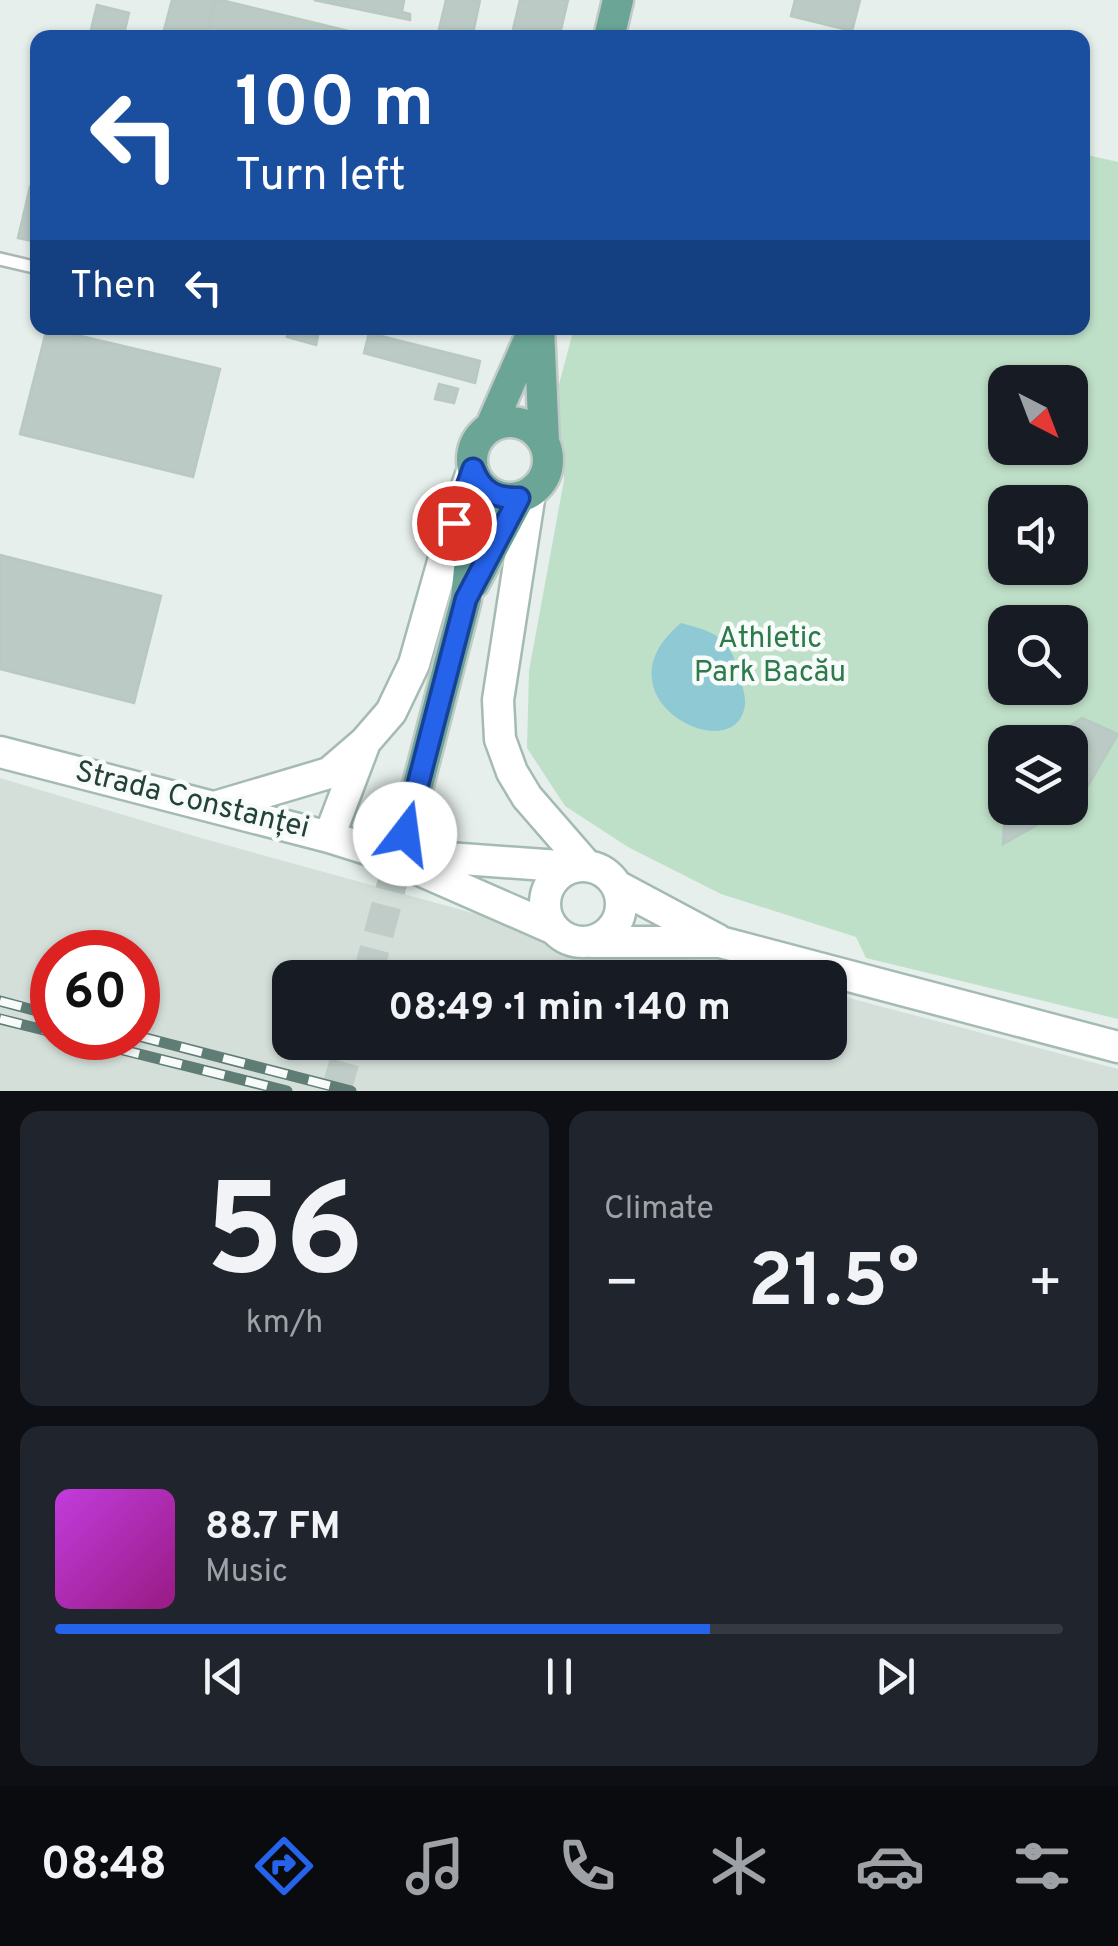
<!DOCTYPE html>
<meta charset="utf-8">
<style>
body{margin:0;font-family:Overpass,sans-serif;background:#20242c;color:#f1f3f6;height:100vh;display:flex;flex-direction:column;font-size:38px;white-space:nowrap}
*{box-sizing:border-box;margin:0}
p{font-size:32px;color:#9ea1a6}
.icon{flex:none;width:55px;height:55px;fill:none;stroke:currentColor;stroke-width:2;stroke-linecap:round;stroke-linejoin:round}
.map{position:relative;height:1091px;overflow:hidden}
.sheet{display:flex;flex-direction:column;gap:20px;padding:20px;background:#0d0f14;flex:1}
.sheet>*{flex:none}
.hud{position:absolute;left:30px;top:30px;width:1060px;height:305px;border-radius:20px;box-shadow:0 2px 8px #0004;background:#1a4fa0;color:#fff;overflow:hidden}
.needle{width:65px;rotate:138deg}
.buttons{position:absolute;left:988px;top:365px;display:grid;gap:20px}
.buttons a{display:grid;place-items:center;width:100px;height:100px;border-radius:20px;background:#171b24;box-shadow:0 2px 8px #0004;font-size:50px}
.speed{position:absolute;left:30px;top:930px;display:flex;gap:20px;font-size:50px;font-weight:700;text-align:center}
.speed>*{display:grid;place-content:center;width:130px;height:130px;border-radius:50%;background:#171b24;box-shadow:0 2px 8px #0004;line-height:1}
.speed .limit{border:15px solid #d22;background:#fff;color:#111}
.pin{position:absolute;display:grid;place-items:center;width:85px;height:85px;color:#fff;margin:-42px;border:5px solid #fff;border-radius:50%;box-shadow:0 2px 10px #0007}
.me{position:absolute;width:110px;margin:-55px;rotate:15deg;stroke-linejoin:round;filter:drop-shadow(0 0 8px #0008)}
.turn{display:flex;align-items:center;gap:35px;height:210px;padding:0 40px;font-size:45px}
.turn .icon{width:130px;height:130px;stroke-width:2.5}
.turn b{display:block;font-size:70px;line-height:85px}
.then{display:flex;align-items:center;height:95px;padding:0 40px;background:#0003;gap:20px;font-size:38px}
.big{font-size:75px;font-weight:700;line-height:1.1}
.sheet .widget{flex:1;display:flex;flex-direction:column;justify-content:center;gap:15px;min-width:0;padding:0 35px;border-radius:20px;background:#20242c}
.sheet .dial{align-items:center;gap:0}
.dial b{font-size:130px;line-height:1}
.song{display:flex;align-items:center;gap:30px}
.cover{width:120px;height:120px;border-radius:15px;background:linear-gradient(135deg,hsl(290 70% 55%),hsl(310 70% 35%))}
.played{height:10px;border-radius:5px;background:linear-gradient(90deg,#2563eb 65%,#363941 65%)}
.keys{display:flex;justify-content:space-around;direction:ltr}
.heat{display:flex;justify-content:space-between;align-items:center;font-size:55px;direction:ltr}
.sheet .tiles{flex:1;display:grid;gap:20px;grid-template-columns:1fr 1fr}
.widget:last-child{grid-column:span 2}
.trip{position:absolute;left:272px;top:960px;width:575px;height:100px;border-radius:20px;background:#171b24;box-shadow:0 2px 8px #0004;font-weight:700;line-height:100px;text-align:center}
.tabs{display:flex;height:160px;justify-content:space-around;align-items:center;background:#090b0e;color:#9ea1a6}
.tabs .icon{width:70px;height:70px}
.tabs .current{color:#2563eb}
.tabs b{font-size:45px;color:#f1f3f6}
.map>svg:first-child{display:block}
</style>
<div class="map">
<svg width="1118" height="1091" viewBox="0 0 1118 1091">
<rect width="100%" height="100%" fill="#e6efeb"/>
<path fill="#d4dfda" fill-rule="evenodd" d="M0 778 201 838 596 947 714 962 773 977 290 978V1042H830V993L1118 1069V1091H0ZM52 952H138V1038H52Z"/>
<path fill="#bfe0c8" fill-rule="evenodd" d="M1083 154 1118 162V1019L866 958 856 937 721 894 628 847 565 806 527 748 529 671 564 480 563 448 554 403 574 328H1082ZM1005 382H1070V448H1005ZM1005 502H1070V568H1005ZM1005 622H1070V688H1005ZM1005 742H1070V808H1005Z"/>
<path fill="#8ec9d4" d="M681 623C715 632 730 637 739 674 741 682 746 696 745 704 738 772 590 699 681 623Z"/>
<path fill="#bbcac4" stroke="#b8c9c2" stroke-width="2.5" d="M172 0H215L206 38H162Z
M215 0H221L377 38H206Z
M314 0H404L402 12 410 14V20Z
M446 0H480L472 38H437Z
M520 0H568L559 38H511Z
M795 0H860L852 31 791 16Z
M97 5 129 13 123 38H89Z
M30 187 38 189V242L18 238Z
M47 328 220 369 193 477 20 434Z
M290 328H314L313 334 318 336 316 345 287 337Z
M369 333 480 361 475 383 364 353Z
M439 384 458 389 454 403 435 399Z
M0 555 161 596 134 703 0 669Z
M1082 718 1118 734 1079 801 1070 806V742H1046Z
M1005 808H1067L1003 844Z"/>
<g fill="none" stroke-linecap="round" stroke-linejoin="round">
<path stroke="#bfccc8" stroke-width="30" stroke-dasharray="30 15" stroke-linecap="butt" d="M367 978 405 835
M336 1091 350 1042"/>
<defs>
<path id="lane" d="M0 259 38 268"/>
<path id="secondary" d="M530 493 498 700 500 739 512 772 527 797 587 866
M0 752 329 837 383 854 552 928
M218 806 329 773 365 742 391 712 414 664 454 523 473 469
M329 837 364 745
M407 855 573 867
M545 904a38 38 0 1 1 76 0a38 38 0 1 1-76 0Z
M617 886 718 940
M591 942H720L1118 1047"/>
<path id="primary" d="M609 38 618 0
M539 328 544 442
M472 460a38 38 0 1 1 76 0a38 38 0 1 1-76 0Z
M490 428 534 328
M474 583 519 498
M405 835 466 599 478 481"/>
</defs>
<use href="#lane" stroke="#a8b8b2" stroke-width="16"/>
<use href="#secondary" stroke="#a4bbb3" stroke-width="35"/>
<use href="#primary" stroke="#c2cac8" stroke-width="35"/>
<use href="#lane" stroke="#fff" stroke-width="11"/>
<use href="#secondary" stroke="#fff" stroke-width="30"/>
<use href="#primary" stroke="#6aa596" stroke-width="30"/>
<defs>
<path id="rail" d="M0 1001 52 1015
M0 1019 52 1032
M138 1036 351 1091
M75 1038 287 1091"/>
</defs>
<use href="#rail" stroke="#5f7d75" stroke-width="11"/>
<use href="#rail" stroke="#f7fbf9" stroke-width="8" stroke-dasharray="22" stroke-linecap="butt"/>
</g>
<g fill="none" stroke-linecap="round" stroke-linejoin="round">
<defs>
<path id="route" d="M405 834 466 599 519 498C496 499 481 491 473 469L454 523"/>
</defs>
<use href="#route" stroke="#184099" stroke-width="25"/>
<use href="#route" stroke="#2563eb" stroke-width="18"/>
</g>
<g text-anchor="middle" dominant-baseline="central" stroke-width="9" stroke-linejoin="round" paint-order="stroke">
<g font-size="30" fill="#2d7a4b" stroke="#f7fbf9">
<text x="770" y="639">Athletic<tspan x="770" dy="34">Park Bacău</tspan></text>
</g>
<g font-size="30" fill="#24423a" stroke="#f7fbf9">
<text transform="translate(192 801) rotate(14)">Strada Constanței</text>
</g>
</g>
</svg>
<div class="buttons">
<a><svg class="needle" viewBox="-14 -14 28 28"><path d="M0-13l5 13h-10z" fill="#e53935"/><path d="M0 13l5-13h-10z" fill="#9ea1a6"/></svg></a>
<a><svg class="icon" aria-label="sound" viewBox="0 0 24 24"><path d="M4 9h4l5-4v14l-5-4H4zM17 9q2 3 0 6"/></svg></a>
<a><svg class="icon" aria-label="search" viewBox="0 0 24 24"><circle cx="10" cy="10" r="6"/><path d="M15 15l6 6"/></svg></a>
<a><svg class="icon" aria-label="layers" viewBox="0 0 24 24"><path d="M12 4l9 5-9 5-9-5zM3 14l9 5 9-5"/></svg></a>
</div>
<div class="speed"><div class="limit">60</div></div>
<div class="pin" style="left:454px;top:523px;background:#d93025"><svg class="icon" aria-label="arrive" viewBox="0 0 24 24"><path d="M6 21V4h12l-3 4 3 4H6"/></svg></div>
<svg class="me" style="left:405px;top:834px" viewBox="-20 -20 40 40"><circle r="19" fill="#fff"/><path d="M0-13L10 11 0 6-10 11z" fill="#2563eb"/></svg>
<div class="trip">08:49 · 1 min · 140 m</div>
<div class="hud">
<div class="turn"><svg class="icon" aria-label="left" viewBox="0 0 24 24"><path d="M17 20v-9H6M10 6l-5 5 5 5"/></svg><div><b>100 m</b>Turn left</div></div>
<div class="then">Then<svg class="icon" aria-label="left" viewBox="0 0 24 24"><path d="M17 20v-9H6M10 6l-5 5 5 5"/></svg></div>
</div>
</div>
<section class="sheet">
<div class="tiles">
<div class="widget dial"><b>56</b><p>km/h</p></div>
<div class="widget"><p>Climate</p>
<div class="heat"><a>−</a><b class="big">21.5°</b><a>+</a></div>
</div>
<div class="widget">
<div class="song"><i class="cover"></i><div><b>88.7 FM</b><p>Music</p></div></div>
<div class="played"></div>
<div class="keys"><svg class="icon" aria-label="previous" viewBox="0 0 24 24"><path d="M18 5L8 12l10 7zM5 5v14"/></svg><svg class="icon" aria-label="pause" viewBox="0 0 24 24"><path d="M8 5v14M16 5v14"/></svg><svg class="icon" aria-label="next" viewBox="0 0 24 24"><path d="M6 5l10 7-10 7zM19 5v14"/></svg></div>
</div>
</div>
</section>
<nav class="tabs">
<b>08:48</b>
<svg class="icon current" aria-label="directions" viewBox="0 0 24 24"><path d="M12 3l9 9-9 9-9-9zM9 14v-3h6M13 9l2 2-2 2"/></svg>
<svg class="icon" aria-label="music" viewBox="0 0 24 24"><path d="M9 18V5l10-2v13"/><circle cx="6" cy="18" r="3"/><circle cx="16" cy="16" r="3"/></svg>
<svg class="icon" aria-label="phone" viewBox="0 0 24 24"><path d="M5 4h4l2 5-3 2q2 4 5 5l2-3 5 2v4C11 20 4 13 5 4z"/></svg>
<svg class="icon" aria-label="climate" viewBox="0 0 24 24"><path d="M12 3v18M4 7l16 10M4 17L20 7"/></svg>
<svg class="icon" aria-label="car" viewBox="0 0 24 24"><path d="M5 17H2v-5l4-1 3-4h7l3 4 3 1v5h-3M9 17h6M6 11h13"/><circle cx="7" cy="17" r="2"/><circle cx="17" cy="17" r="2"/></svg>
<svg class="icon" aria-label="filters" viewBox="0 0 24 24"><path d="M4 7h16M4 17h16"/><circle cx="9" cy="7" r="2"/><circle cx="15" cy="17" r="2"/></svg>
</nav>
